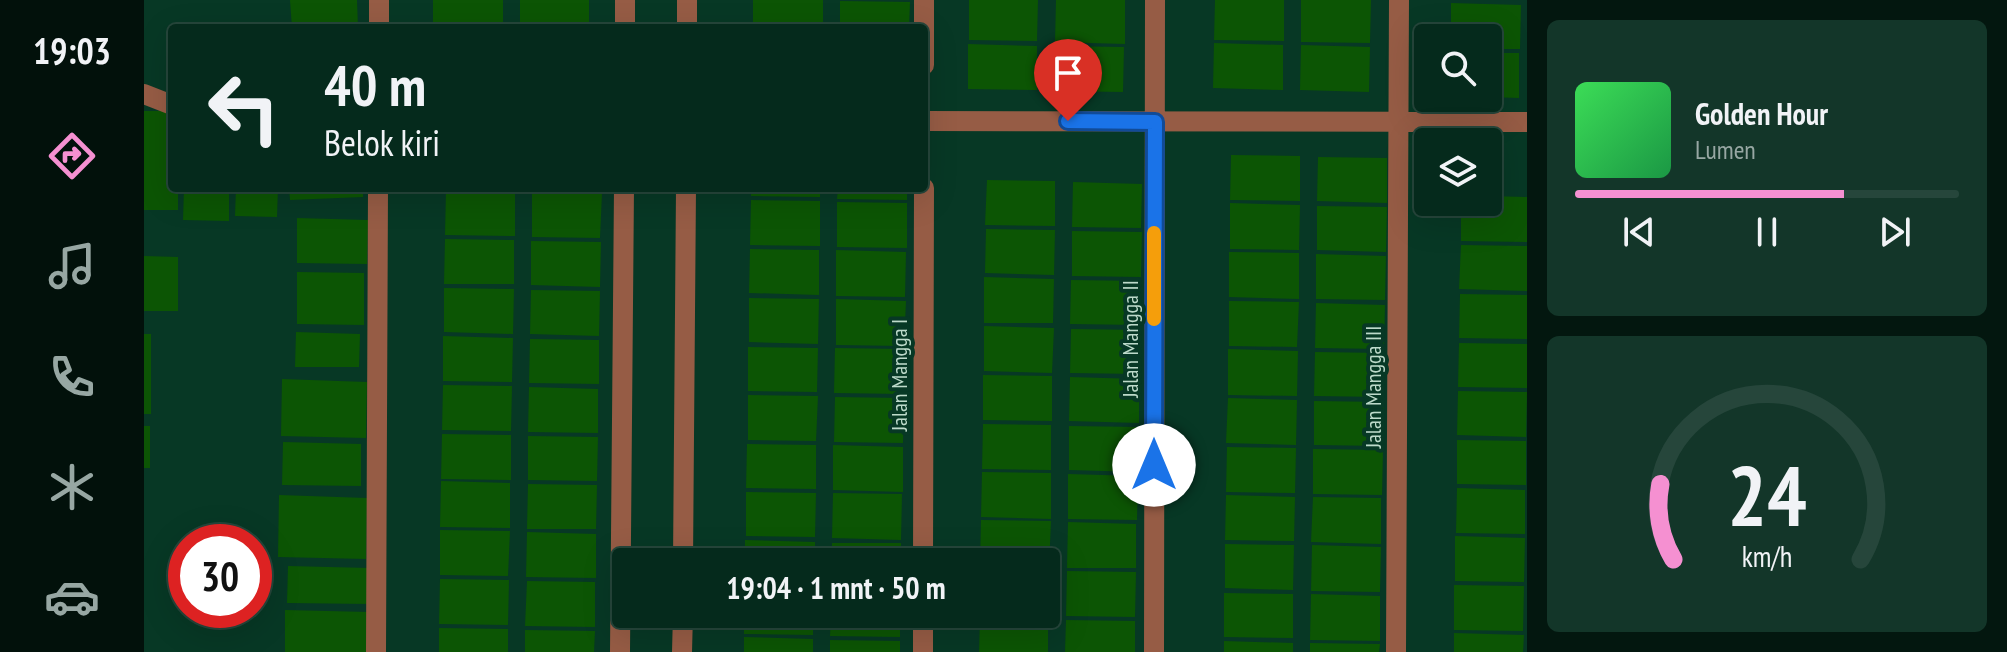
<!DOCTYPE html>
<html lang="id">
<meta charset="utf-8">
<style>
body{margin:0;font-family:"PT Sans Narrow",sans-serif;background:#133629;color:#f1f3f6;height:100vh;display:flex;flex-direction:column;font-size:30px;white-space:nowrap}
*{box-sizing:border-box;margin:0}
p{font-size:26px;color:#97a7a3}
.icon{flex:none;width:44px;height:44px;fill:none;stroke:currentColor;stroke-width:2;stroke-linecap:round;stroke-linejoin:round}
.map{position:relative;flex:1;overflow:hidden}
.drawer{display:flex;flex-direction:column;gap:20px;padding:20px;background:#03170f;width:480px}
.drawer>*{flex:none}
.top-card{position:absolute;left:24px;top:24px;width:760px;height:168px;border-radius:8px;box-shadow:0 8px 32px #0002,0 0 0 2px #26463b;background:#052a1c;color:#f1f3f6;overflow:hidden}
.buttons{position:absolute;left:1270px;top:24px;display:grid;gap:16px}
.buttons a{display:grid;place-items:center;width:88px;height:88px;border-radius:8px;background:#052a1c;box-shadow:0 8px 32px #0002,0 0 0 2px #26463b;font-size:40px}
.speed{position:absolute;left:24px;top:524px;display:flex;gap:16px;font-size:40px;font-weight:700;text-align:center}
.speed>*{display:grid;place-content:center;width:104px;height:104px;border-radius:50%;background:#052a1c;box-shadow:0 8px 32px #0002,0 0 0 2px #26463b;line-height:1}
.speed .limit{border:12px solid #d22;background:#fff;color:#111}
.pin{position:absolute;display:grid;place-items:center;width:68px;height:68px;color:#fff;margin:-82px -34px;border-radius:50% 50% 50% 0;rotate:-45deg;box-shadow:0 0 8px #0007}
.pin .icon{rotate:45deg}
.me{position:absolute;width:88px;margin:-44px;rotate:0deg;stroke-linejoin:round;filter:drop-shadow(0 0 6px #0008)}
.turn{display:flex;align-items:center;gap:28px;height:168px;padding:0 24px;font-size:36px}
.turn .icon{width:104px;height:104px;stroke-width:2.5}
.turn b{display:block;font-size:56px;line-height:68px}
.drawer .widget{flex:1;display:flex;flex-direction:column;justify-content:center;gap:12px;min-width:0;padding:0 28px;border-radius:12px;background:#133629}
.drawer .dial{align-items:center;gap:0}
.dial svg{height:208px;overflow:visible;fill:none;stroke:#26463b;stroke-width:7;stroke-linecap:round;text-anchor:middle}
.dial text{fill:#f1f3f6;stroke:none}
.song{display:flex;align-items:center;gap:24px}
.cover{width:96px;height:96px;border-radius:12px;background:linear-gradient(135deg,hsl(130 70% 55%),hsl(140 70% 35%))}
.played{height:8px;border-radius:4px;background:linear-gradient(90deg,#f590d1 70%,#26463b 70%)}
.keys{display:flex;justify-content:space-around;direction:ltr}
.trip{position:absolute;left:468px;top:548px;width:448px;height:80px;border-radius:8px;background:#052a1c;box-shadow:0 8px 32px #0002,0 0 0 2px #26463b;font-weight:700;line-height:80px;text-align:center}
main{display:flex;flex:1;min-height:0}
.menu{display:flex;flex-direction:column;width:144px;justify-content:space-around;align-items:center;background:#02110b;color:#97a7a3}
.menu .icon{width:56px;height:56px}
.menu .current{color:#f590d1}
.menu b{font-size:36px;color:#f1f3f6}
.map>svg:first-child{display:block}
</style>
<main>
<nav class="menu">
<b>19:03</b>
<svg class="icon current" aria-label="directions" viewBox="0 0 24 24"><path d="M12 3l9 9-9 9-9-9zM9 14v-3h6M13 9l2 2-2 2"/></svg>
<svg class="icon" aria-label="music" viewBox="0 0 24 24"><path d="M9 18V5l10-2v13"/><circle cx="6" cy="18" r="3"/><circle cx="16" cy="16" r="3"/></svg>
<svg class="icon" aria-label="phone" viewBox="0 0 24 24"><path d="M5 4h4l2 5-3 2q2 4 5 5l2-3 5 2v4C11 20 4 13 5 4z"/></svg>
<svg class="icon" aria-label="climate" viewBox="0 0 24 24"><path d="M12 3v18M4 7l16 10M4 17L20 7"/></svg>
<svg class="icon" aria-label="car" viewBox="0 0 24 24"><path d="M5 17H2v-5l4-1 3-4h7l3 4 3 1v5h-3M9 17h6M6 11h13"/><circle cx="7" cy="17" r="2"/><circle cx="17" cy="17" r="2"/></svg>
</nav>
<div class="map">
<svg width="1383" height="652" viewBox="0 0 1383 652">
<rect width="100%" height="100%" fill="#073825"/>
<path fill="#0c5504" d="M146 0H213L214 28H148Z
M289 0H359V28H289Z
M376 0H445V28H376Z
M609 0H679V28H609Z
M825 0H894L893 41 825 40Z
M912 0H981V44L911 42Z
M1071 0H1140V41L1070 40Z
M1157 0H1227L1226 43 1157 42Z
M696 1 766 2 765 28H696Z
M1307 3 1377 5 1376 49H1344V38H1307Z
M1070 43 1139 45V90L1069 88Z
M824 44 893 46V90L824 89Z
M1157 45 1226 47 1225 92 1156 90Z
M911 46 980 47 979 92 910 91Z
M1344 53H1375V98L1344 97Z
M0 111H28V188H34V210H0Z
M1087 155 1156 156V201L1086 200Z
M1174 157 1243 158V203L1173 201Z
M843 180 911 181V226L841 225Z
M929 182 998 184 997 228 928 227Z
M40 188H85V221L39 220Z
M92 188H134L133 217 91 216Z
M145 188H219V197L146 200Z
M607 188H676V197L607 196Z
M694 188H763V200L693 199Z
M302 190 371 192V236L301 235Z
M388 192 458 193 456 238 388 237Z
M1344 196 1383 197V242L1317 241V202H1344Z
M607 200 676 201V246L606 245Z
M693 202 763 203V248L693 247Z
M1086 203 1156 205 1155 250 1086 249Z
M1173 206 1243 207 1242 252 1173 250Z
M153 218 224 220 223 264 153 263Z
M842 229 911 230 910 275 841 273Z
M928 231 998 232 997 277 928 276Z
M301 239 370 240V284H300Z
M387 241 457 242 456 287 387 285Z
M1317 245 1383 246V291L1315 289Z
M606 249 675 250V295L605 293Z
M692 250 762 252 761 297 692 296Z
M1085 252 1155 253V299L1085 297Z
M1172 254 1242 256 1241 300 1172 299Z
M0 256 34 257V311H0Z
M153 272 220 273V325L153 324Z
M840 277 910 279 909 323H840Z
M927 280 996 281V325L926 324Z
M300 288 370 289 369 334 300 332Z
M387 290 456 291 455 336 386 334Z
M1316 294 1383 295V339L1315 338Z
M605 298 675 299 674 344 605 342Z
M692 299 762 301 760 346 692 345Z
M1085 301 1155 302 1153 347 1085 346Z
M1172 303 1241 305 1240 349 1171 348Z
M840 326 910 328 908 373 840 371Z
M927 329 996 330 995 374 926 373Z
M152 332 216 334 215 367H151Z
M0 334H7V414H0Z
M299 336 369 338 368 382 299 381Z
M386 339 455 340V384L385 383Z
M1315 343 1383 344V388L1314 387Z
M604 347 674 348 673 392 604 391Z
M691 348 760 349V394L690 393Z
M1084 349 1154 351 1153 396 1084 395Z
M1171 352 1240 353V397L1170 396Z
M839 375 908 376V421L839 420Z
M926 377 995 379V423L925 421Z
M138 379 223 382 222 438 137 436Z
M299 385 368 386 367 431 298 430Z
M385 387 454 389V433L384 432Z
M1314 391 1383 392 1382 437 1313 435Z
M604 395 674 396 672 441 604 440Z
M691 397 760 398 759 443 690 442Z
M1084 398 1153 400 1152 445 1082 443Z
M1170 401 1240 402 1239 446 1170 445Z
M839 424 907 425V470L838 469Z
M0 426H6V468H0Z
M925 426 995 427 994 472 925 470Z
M298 434 367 435V480L297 479Z
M384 436 454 437 453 481 384 480Z
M1313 440 1382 441V485L1313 484Z
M139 442 217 444V486L138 485Z
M603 444 672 445V489L602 488Z
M689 445 759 447V492L689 490Z
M1083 447 1152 448 1151 493 1082 492Z
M1169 449 1239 450 1238 495 1169 494Z
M838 472 907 473V519L837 517Z
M924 474 994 476 993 520 924 519Z
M297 481 366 483V528L296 527Z
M384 484 453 485 452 529H383Z
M1313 488 1381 490V534L1312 533Z
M602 492 672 493 671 537 602 536Z
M689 493 758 494 757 540 688 538Z
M135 495 223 498 222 559 134 557Z
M1082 495 1151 497 1150 541 1081 540Z
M1169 497 1237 498V544L1167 542Z
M837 520 907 521 905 567H902V562H836Z
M924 522 992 524V568H923Z
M296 530 366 531 364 576 296 575Z
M383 532 452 534V578L382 577Z
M1311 536 1381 538 1380 582 1311 581Z
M601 540 671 542V562H601Z
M688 543H757V562H688Z
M1081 544 1150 545 1149 590 1081 588Z
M1168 545 1237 547 1236 592 1167 591Z
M144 566 226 568V604L143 603Z
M902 570H906L905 615H902Z
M923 571 992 572 991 617 922 616Z
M296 579 365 580 364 625 295 624Z
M383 581 451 582V627L381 626Z
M1310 585 1380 586 1379 631 1310 630Z
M1080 593 1149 594V638L1080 637Z
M1167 594 1236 596V641L1166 640Z
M141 610 225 612 224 652H141Z
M600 614H669V635L600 634Z
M687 614H756V637L686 636Z
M836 617 904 619V652H835Z
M922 620 991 621V652H921Z
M295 628 364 629V652H295Z
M381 630 451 631 450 652H381Z
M1310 633 1380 635 1379 652H1310Z
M600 637 669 639V652H600Z
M686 640 756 641V652H686Z
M1080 641 1149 643V652H1080Z
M1166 643 1236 644 1235 652H1166Z"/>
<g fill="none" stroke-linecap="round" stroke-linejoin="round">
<path stroke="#965c45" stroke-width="20" d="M235 28V0
M481 28V0
M543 28V0
M780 65V0
M0 94 28 105
M780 121 1383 122
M539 562 542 188
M779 562 780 188
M232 652 234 188
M476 652 480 188
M538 652 539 614
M779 652V614
M1010 652 1011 0
M1252 652 1255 0"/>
</g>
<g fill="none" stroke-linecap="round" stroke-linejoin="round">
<defs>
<path id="route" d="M924 121 1011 122 1010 465"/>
</defs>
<use href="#route" stroke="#114b97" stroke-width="20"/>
<use href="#route" stroke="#1a73e8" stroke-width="14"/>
<path stroke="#f59e0b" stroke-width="14" d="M1010 319V233"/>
</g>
<g text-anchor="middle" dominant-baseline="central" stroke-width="8" stroke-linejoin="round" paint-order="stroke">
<g font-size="22" fill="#bddaca" stroke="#073825">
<text transform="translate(986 339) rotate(-90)">Jalan Mangga II</text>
<text transform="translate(755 375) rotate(-90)">Jalan Mangga I</text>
<text transform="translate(1229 387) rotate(-90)">Jalan Mangga III</text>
</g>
</g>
</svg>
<div class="buttons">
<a><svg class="icon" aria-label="search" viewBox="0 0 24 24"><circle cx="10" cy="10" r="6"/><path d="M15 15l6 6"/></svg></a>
<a><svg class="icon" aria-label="layers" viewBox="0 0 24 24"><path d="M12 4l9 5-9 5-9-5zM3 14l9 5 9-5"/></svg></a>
</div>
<div class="speed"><div class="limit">30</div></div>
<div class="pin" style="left:924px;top:121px;background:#d93025"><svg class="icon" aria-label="arrive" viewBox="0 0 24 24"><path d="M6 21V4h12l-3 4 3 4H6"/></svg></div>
<svg class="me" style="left:1010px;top:465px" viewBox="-20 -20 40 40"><circle r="19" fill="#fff"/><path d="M0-13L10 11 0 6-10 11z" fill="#1a73e8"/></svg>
<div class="trip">19:04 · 1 mnt · 50 m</div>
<div class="top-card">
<div class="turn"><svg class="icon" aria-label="left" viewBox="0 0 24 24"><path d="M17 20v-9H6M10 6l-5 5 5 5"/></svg><div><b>40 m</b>Belok kiri</div></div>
</div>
</div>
<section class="drawer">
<div class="widget">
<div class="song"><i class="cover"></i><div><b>Golden Hour</b><p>Lumen</p></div></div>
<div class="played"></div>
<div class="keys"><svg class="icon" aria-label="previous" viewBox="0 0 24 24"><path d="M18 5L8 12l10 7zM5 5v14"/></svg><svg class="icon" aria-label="pause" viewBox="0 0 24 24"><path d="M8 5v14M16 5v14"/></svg><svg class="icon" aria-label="next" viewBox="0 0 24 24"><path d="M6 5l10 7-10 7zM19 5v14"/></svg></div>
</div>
<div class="widget dial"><svg viewBox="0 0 100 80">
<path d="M14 69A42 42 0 1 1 86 69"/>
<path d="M14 69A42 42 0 0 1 9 40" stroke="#f590d1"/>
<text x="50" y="56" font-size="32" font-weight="700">24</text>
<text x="50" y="72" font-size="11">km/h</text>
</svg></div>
</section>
</main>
